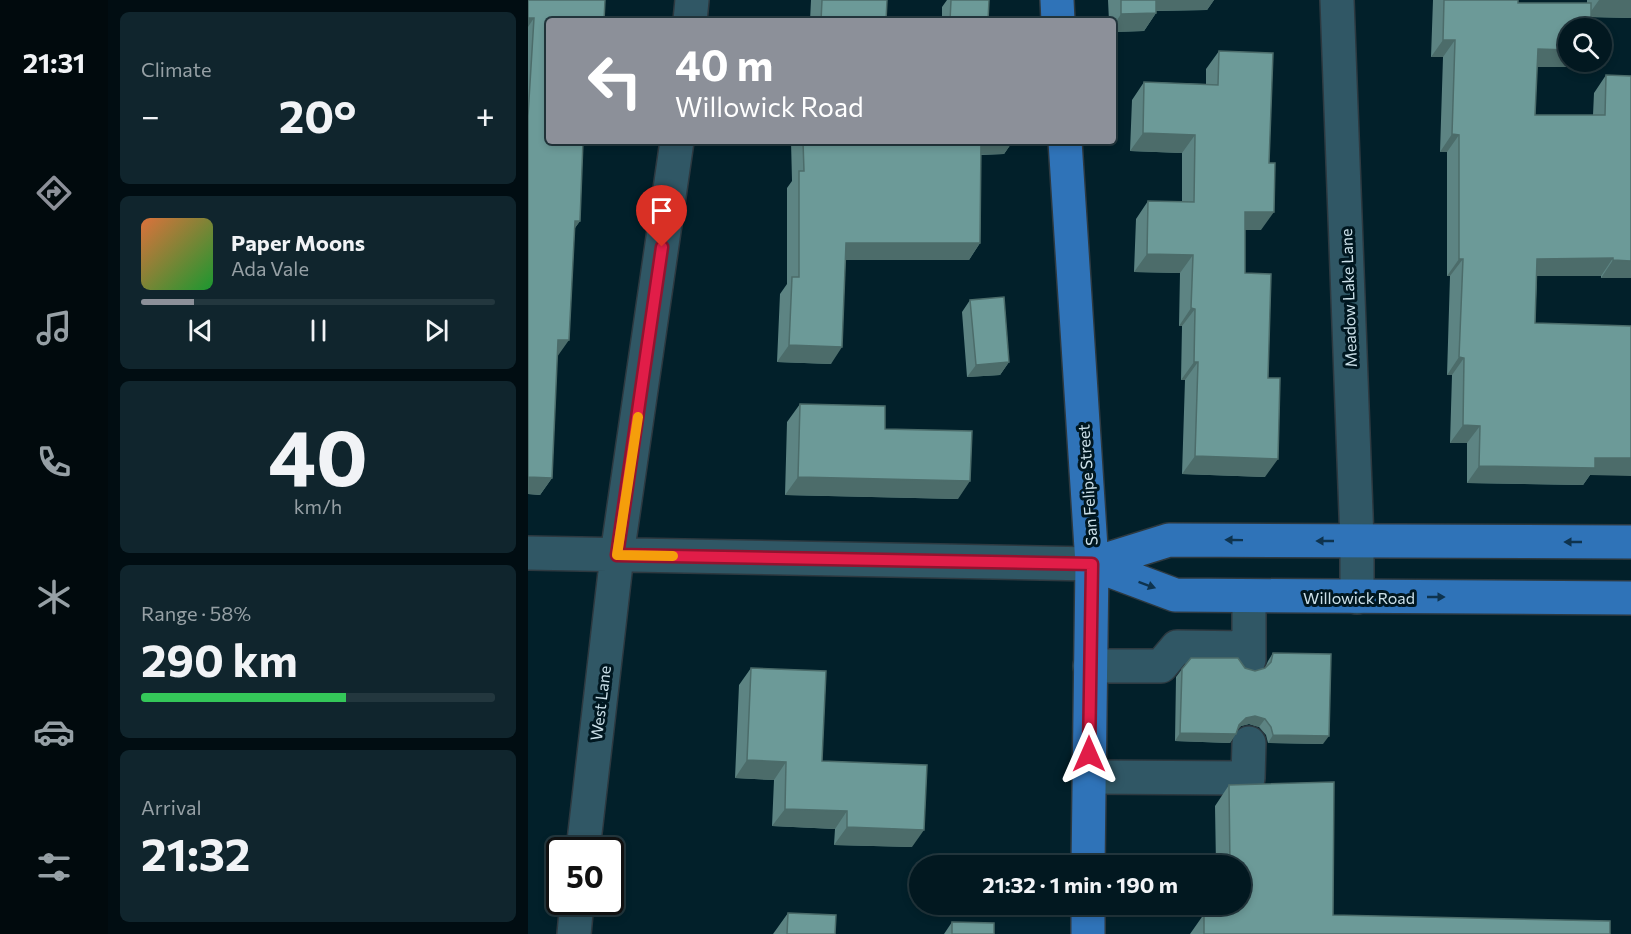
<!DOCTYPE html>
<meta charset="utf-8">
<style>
body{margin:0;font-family:Commissioner,sans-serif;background:#10252d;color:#f1f3f6;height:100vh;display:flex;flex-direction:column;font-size:22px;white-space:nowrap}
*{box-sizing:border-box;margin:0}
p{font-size:20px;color:#96a0a5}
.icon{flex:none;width:33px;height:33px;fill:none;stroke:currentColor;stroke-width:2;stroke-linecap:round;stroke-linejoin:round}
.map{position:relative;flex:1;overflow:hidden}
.drawer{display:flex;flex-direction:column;gap:12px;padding:12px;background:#010d12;width:420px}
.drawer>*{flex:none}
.banner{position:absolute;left:18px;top:18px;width:570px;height:126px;border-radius:6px;box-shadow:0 3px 9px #0003,0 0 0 2px #23373e;background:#8c9099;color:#fff;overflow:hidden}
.controls{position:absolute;left:1030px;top:18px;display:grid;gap:12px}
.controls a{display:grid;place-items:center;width:54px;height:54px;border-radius:50%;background:#021820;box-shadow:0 3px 9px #0003,0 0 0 2px #23373e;font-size:30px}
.speed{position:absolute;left:18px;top:837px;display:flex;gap:12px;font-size:30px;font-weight:700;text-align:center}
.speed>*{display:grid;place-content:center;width:78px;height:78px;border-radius:50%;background:#021820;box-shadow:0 3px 9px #0003,0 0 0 2px #23373e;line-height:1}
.speed .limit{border:3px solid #111;border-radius:9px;background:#fff;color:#111}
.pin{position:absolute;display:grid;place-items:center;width:51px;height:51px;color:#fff;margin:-62px -26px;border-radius:50% 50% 50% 0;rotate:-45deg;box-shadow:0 0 6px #0007}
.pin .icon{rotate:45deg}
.me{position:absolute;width:66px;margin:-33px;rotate:0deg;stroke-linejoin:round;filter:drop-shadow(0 0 4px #0008)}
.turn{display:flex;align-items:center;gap:21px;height:126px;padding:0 30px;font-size:27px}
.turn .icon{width:78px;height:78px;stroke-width:2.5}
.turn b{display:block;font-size:42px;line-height:51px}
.big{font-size:45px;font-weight:700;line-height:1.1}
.drawer .widget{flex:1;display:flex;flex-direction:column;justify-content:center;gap:9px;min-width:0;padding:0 21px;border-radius:9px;background:#10252d}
.drawer .dial{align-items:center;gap:0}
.dial b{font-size:78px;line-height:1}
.song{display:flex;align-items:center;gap:18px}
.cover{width:72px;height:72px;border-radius:9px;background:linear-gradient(135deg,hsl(20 70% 55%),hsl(130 70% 35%))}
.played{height:6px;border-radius:3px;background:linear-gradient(90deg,#8c9099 15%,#23373e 15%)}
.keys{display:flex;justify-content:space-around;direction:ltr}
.heat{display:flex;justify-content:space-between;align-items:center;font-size:33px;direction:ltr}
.charge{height:9px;border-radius:4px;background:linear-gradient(90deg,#34c759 58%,#23373e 0)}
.trip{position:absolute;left:381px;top:855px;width:342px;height:60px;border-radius:30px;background:#021820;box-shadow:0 3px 9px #0003,0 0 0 2px #23373e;font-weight:700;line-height:60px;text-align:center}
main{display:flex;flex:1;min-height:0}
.tab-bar{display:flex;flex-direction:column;width:108px;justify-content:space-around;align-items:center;background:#010a0d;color:#96a0a5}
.tab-bar .icon{width:42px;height:42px}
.tab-bar .current{color:#8c9099}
.tab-bar b{font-size:27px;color:#f1f3f6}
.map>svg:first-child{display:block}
</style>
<main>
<nav class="tab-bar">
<b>21:31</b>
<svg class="icon current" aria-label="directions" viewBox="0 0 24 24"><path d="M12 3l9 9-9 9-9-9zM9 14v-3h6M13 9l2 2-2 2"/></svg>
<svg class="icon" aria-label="music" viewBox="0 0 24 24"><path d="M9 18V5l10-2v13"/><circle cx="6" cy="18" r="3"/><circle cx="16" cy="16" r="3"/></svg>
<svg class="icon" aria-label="phone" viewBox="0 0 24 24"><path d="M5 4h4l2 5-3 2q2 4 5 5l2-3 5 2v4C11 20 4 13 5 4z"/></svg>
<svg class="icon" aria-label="climate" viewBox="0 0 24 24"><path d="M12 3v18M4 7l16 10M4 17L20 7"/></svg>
<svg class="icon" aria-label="car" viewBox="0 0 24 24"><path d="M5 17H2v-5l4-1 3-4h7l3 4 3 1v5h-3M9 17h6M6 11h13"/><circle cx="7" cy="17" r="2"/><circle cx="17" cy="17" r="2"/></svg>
<svg class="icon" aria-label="filters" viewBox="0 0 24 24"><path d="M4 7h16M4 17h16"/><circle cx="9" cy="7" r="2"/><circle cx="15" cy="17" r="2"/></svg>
</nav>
<section class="drawer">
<div class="widget"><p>Climate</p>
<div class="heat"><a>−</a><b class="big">20°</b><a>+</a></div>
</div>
<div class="widget">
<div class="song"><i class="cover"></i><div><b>Paper Moons</b><p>Ada Vale</p></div></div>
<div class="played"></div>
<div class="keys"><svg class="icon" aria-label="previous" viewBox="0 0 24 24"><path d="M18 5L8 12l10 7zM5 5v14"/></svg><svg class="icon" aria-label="pause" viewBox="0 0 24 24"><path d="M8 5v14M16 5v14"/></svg><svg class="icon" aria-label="next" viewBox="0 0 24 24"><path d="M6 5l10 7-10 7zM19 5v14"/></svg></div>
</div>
<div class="widget dial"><b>40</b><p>km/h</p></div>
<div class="widget"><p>Range · 58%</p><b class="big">290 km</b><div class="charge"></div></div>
<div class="widget"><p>Arrival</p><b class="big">21:32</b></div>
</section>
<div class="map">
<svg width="1103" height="934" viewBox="0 0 1103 934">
<rect width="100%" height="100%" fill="#02202a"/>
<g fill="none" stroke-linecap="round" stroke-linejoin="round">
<defs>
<path id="minor" d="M809 0 829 541V597
M162 21 164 0
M0 553 564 564
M721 596V660
M562 666H633L649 647 721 648
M561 777 720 778 721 743
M55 850 89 555 149 141
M46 934 49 902"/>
<path id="major" d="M529 0 530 21
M537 141 564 564 560 866
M564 564 647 595 1103 598
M564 564 641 540 1103 542
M560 934V904"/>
</defs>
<use href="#minor" stroke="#2d3940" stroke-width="36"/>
<use href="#major" stroke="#2d3940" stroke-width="36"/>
<use href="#minor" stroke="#305765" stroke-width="33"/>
<use href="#major" stroke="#2f73b8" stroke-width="33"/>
</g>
<path fill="#5d8483" d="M0 0 21 21 52 221 46 229 29 357 24 478 12 495 0 494Z
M283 0H359L358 21H282Z
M419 0H461L460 21H414V7Z
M580 0H686L679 10 628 11V13L616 31 585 32V21H581Z
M905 0H990V3H1059V0H1103V18L1063 17 1050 67H1009L1007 115H1065L1066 93 1078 75 1103 76V278H1073V276H1009L1007 323 1062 475 1055 485 939 483V443H922L924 375H919L922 276H919V152H912L915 57H903Z
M691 51 733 230H717V273L737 477 654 474 657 380H653L654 326H651L652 273 606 272 608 219 620 201 654 202V153L602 151 604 100 616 82 678 84V69Z
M263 141H485L476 154 453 155 452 243 441 260H317L303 364 249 362 252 294 259 284V188L264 181Z
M442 300 481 362 472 375 439 377 434 312Z
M272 404 357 429 430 499 257 495 259 422Z
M745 653 795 744 740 743 738 735 731 727 721 724 713 726 710 729 702 743 647 741 648 677 654 669 717 668 727 671 737 668 740 661Z
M223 668 294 761 384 847 306 845 307 829 244 826 246 780 207 778 211 685Z
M701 785 805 915 688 914V904H712V866H688L687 806Z
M260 913 307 934H245Z
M676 914V934H662Z
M424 922 466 934H416Z"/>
<path fill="#4c6c6a" d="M623 0H686L679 10 615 11Z
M1071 0H1103V18L1059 17Z
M628 13 616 31 585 32V26L593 14Z
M0 18H6L0 27Z
M915 40H927L915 57H903Z
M1010 49 1041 50V62H1054L1050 67H998Z
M615 133 667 135 654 153 602 151Z
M924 134 931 135 919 152H912Z
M451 141H485L476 154 441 155Z
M717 212H746L733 230H705Z
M47 221H52L40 238Z
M318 243H452L441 260H306Z
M619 254 665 255 652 273 606 272Z
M1085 258 1073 276H997L1009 259Z
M931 259H935L922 276H919Z
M1085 260 1103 261V278H1073Z
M663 308 667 309 654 326H651Z
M30 340H41L29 357Z
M261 345 314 347 303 364 249 362Z
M931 357 936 358 924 375H919Z
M481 362 472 375 439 377 448 365Z
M666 362H670L657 380H653Z
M935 425 952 426 939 443H922Z
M667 456 750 459 737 477 654 474Z
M1067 458H1103V476L1062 475 1055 485 939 483 951 466Z
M0 477 24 478 12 495 0 494Z
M270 477 442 481 430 499 257 495Z
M727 716 737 719 731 727 721 724 713 726 705 733 711 725 718 718Z
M652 733 708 734 702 743 647 741Z
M745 735 801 736 795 744 740 743Z
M219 760 258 762 246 780 207 778Z
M257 809 319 811 307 829 244 826Z
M319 827 396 830 384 847 306 845Z"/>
<path fill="#6c9a98" stroke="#4c6c6a" stroke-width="1.5" d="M0 0H77L76 21H21V141H55L52 221H47L41 340H30L24 478 0 477V116L6 18H0Z
M294 0H359L358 21H293Z
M423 0H461L460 21H422Z
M593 0H628V13L593 14Z
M916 0H990V3H1063V28H1041V50L1010 49 1007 115H1077L1078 75 1103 76V261L1085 260V258L1009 259 1007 323 1103 326V458H1067V468L951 466 952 426 935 425 936 358 931 357 935 259H931V135L924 134 927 40H915Z
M691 51 745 53 741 163H747L746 212H717V273L743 274 740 378H752L750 459 667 456 670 362H666L667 309 663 308 665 255 619 254 620 201 666 202 667 135 615 133 616 82 690 85Z
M275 141H453L452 243H318L314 347 261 345 264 277H271V171H276Z
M476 297 481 362 448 365 442 300Z
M272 404 357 406V429L444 431 442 481 270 477Z
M745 653 803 654 801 736 745 735 743 727 737 719 727 716 718 718 711 725 708 734 652 733 654 669 663 658H710L717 668 727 671 737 668 743 662Z
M223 668 298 671 294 761 399 765 396 830 319 827V811L257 809 258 762 219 760Z
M806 782 805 915 1082 921V934H676V914H703V904H712V866H702L701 785Z
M260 913 308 915 307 934H259Z
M424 922 466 923V934H424Z"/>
<defs><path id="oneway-solid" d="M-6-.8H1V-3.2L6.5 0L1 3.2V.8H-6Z" transform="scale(1.5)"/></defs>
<g fill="#0e334e">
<use href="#oneway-solid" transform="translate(706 540) rotate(-179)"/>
<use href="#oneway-solid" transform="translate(797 541) rotate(-180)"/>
<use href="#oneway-solid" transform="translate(1045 542) rotate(-180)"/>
<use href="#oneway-solid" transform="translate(619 585) rotate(20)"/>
<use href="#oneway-solid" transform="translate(908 597)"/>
</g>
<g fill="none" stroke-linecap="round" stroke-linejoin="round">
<defs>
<path id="route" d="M134 247 89 555 564 564 561 754"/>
</defs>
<use href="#route" stroke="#92132f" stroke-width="15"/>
<use href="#route" stroke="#e11d48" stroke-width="10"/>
<path stroke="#f59e0b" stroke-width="10" d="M110 417 89 555 145 556"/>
</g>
<g text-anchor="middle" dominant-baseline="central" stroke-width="6" stroke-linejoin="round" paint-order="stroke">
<g font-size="16" fill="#cce1ea" stroke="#001720">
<text transform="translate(820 298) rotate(-92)">Meadow Lake Lane</text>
<text transform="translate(559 485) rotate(-94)">San Felipe Street</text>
<text x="831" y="597">Willowick Road</text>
<text transform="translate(72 703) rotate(-83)">West Lane</text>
</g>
</g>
</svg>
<div class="controls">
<a><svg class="icon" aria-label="search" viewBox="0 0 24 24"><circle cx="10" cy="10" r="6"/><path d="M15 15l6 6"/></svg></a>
</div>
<div class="speed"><div class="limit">50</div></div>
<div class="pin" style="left:134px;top:247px;background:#d93025"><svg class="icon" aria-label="arrive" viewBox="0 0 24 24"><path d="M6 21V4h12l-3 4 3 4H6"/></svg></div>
<svg class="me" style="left:561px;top:754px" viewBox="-20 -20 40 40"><path d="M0-17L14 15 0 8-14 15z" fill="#e11d48" stroke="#fff" stroke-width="4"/></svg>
<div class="trip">21:32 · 1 min · 190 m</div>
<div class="banner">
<div class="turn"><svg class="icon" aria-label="left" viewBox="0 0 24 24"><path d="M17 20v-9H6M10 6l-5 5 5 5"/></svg><div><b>40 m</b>Willowick Road</div></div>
</div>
</div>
</main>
